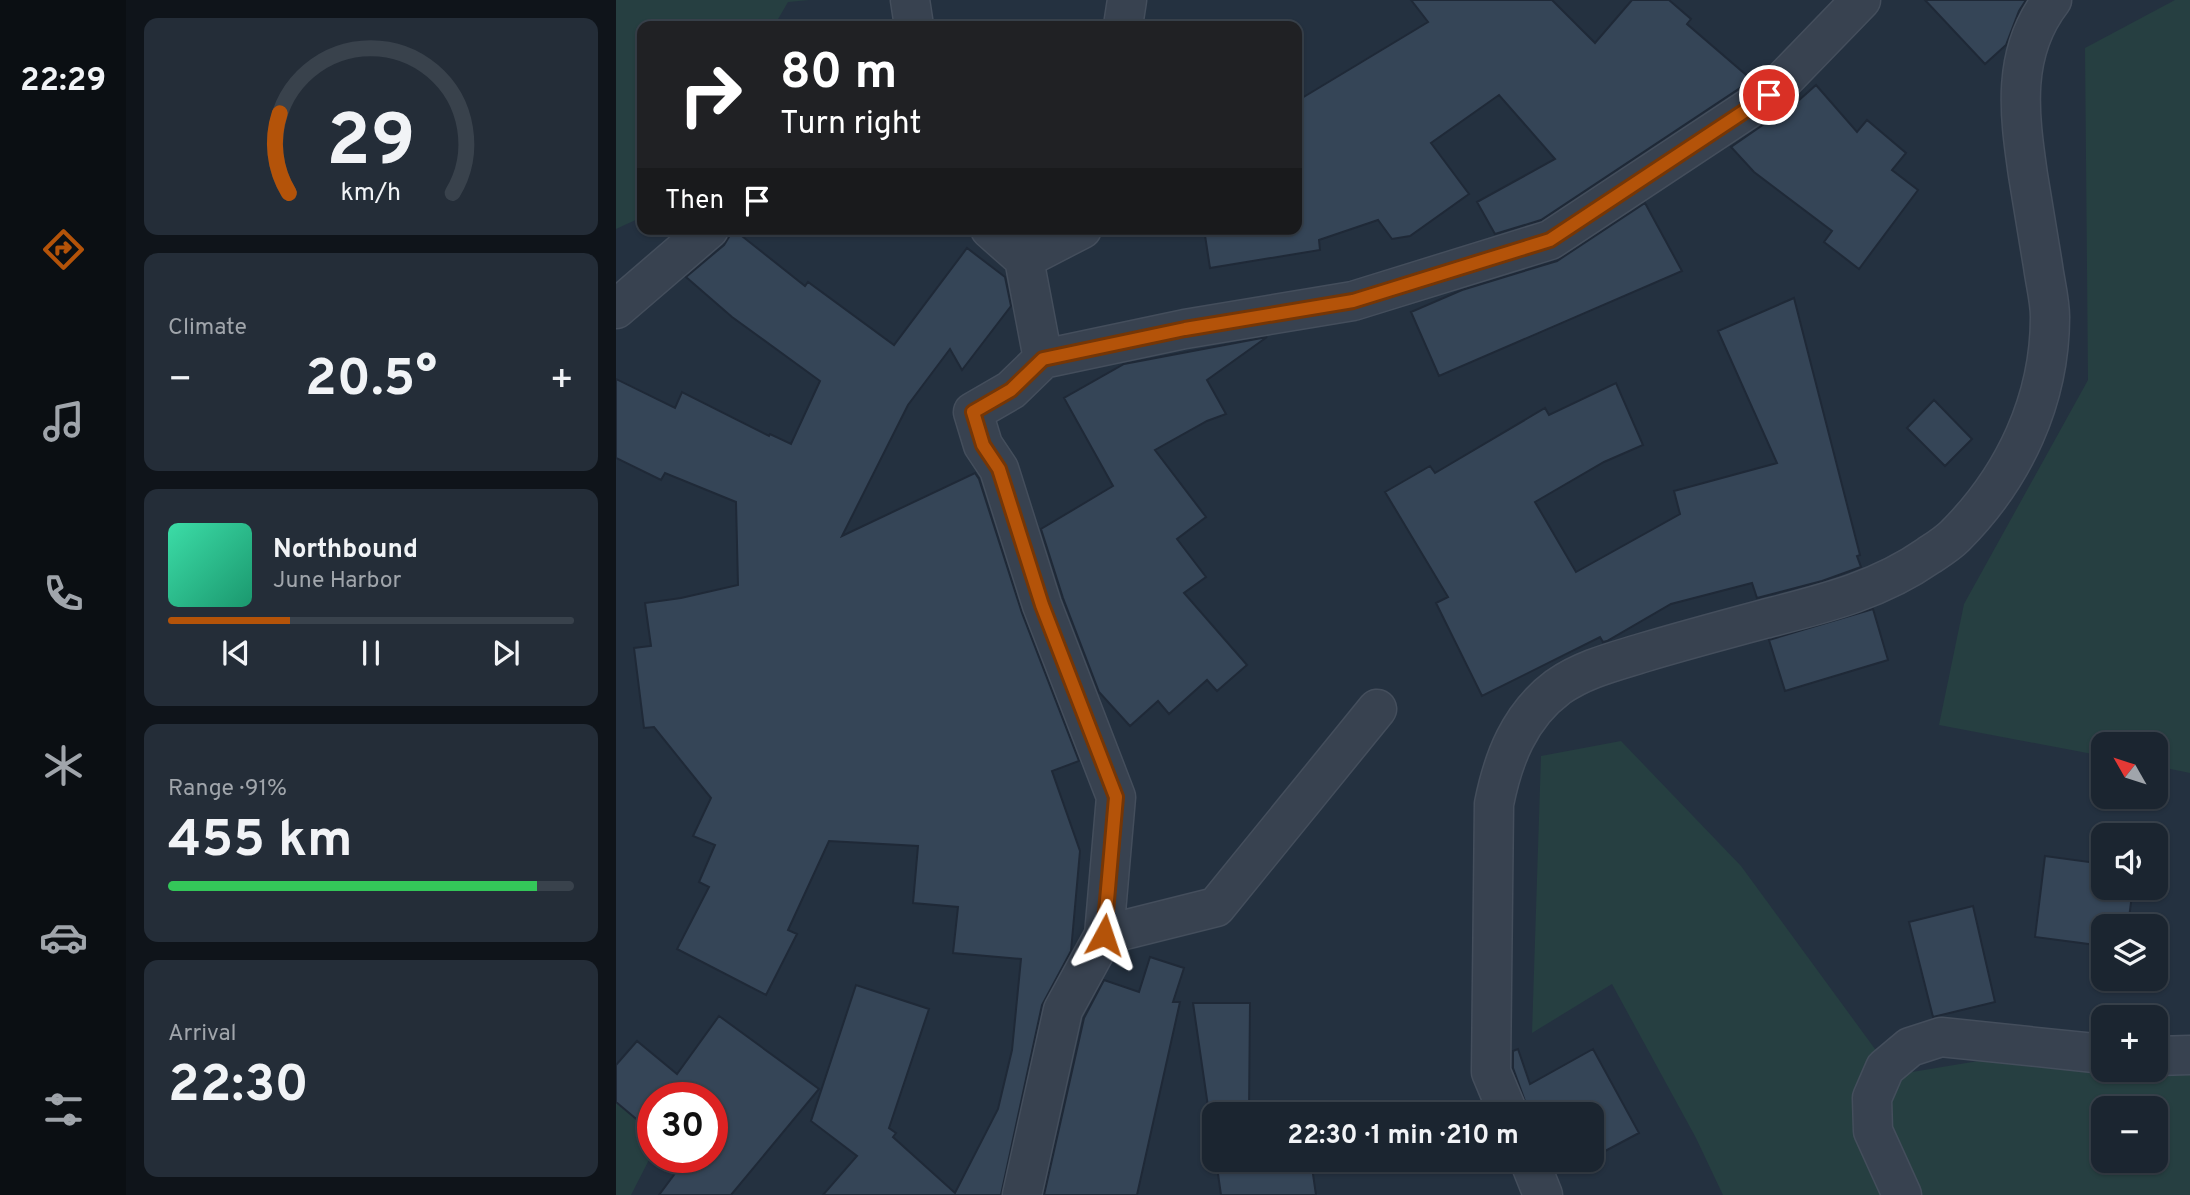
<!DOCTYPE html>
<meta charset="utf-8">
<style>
body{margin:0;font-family:Overpass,sans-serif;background:#242d38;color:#f1f3f6;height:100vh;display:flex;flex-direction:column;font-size:26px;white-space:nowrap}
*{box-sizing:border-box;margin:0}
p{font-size:23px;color:#a0a5ab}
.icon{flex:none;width:38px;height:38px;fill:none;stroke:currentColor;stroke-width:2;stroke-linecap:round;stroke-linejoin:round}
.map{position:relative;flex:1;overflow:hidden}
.sheet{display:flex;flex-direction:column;gap:18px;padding:18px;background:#0f141a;width:490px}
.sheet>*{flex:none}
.guide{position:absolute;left:21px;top:21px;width:665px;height:214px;border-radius:14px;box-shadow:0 2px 5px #0004,0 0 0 2px #39424c;background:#202124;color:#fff;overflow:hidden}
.needle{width:46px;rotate:309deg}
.fabs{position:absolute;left:1475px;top:732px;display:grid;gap:14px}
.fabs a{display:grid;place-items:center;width:77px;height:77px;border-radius:14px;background:#1b2530;box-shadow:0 2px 5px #0004,0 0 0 2px #39424c;font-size:35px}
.speed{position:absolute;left:21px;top:1082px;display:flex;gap:14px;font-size:35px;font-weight:700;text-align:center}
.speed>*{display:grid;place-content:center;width:91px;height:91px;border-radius:50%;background:#1b2530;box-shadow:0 2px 5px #0004,0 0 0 2px #39424c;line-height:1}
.speed .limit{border:10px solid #d22;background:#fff;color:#111}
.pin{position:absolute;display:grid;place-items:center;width:60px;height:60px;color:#fff;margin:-30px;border:4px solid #fff;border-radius:50%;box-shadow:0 2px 7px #0007}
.me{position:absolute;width:77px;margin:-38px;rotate:5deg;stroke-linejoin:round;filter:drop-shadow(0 0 5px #0008)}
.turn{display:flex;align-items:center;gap:24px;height:147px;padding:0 28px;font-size:32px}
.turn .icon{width:91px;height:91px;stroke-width:2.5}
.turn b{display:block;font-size:49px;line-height:60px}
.then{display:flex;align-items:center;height:66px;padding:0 28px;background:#0003;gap:14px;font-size:26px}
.big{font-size:52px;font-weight:700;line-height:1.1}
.sheet .tile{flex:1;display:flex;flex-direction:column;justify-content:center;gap:10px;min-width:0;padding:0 24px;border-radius:14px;background:#242d38}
.sheet .dial{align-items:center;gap:0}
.dial svg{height:182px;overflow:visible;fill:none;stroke:#39424c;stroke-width:7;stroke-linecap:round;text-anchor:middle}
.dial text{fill:#f1f3f6;stroke:none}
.song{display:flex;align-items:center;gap:21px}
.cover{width:84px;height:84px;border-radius:10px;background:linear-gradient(135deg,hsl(160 70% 55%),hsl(160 70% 35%))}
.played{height:7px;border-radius:4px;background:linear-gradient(90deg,#b45309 30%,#39424c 30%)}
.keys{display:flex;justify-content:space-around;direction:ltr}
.heat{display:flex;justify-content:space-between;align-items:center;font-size:38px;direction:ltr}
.charge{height:10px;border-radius:5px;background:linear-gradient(90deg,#34c759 91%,#39424c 0)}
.trip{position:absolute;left:586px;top:1102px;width:402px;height:70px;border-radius:14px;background:#1b2530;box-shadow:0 2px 5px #0004,0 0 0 2px #39424c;font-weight:700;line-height:70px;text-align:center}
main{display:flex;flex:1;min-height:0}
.tab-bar{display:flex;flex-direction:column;width:126px;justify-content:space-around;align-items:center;background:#0b0f13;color:#a0a5ab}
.tab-bar .icon{width:49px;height:49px}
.tab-bar .selected{color:#b45309}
.tab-bar b{font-size:32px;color:#f1f3f6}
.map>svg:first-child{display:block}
</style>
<main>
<nav class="tab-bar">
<b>22:29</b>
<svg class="icon selected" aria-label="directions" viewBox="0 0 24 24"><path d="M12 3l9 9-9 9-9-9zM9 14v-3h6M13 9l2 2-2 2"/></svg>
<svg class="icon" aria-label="music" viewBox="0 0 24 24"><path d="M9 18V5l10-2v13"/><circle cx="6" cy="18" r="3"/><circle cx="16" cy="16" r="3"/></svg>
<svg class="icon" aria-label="phone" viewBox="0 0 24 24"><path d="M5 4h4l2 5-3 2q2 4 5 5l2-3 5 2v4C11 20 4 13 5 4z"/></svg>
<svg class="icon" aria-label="climate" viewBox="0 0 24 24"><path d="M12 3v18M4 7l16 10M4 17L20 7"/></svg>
<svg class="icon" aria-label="car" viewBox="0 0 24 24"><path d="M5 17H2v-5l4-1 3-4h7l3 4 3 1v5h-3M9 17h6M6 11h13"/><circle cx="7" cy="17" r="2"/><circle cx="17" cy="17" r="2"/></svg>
<svg class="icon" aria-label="filters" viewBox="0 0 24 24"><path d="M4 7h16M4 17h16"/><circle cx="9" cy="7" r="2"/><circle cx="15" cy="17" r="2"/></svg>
</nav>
<section class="sheet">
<div class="tile dial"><svg viewBox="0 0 100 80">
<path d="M14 69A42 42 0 1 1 86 69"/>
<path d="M14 69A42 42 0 0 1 10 34" stroke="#b45309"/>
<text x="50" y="56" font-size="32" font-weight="700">29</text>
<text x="50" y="72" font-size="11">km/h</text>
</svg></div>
<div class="tile"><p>Climate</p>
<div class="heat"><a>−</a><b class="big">20.5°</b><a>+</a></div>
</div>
<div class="tile">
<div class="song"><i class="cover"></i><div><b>Northbound</b><p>June Harbor</p></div></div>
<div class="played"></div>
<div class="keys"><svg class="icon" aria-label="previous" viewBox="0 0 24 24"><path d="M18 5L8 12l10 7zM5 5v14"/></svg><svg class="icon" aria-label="pause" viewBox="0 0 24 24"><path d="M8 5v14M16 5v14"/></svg><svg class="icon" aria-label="next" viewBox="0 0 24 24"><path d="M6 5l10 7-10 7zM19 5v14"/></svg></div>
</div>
<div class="tile"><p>Range · 91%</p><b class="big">455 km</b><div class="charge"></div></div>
<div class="tile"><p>Arrival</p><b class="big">22:30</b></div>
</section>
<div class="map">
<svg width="1574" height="1195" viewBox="0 0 1574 1195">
<rect width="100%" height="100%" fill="#243140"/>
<path fill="#263f41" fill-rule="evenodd" d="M0 0H193L172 2 158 26H26V217L0 229Z
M1559 0H1574V773L1540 766V744H1488L1487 756 1323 725 1348 604 1472 380 1469 48Z
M1005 741 1125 866 1278 1075 1435 1049 1488 1069H1540L1574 1044V1195H1107L1080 1138 996 984 916 1033 925 756ZM1488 1108H1540V1160H1488Z
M0 1102 37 1127V1152L15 1195H0Z"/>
<path fill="#354557" stroke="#1f2937" stroke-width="2" d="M795 0H936L979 43 1016 0H1053L1075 19 1071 24 1136 80 925 220 879 234 861 202 939 159 883 95 815 143 853 194 794 236 776 239 762 220 703 240 704 250 594 268 588 229H681V101L812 22Z
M1309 0H1410L1403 11 1390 45 1369 64Z
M1200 85 1241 132 1251 120 1290 153 1276 170 1302 190 1243 269 1208 242 1216 231 1138 172 1115 147 1170 109 1171 111Z
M1029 203 1066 271 823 376 795 312 846 290 941 261Z
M114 229H117L189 286 192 282 278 345 351 248 389 277 395 306 346 370 334 349 292 405 226 536 359 473 363 479 406 613 463 761 436 771 464 851 455 951 426 1005 385 1195H207L241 1156 195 1121 240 985 313 1009 273 1128 280 1133 277 1137 339 1193 382 1109 396 1050 405 959 337 953 342 907 297 903 302 846 213 841 172 930 181 934 150 995 61 949 93 887 83 882 99 845 77 836 95 798 38 727 28 728 18 648 35 646 29 603 65 598 122 585 120 502 49 473 45 480 0 458V379L59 408 66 392 153 436 154 434 175 444 204 381 116 317 70 277 108 245 113 237Z
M1178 298 1244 555 1241 556 1245 567 1206 581 1141 598 1136 583 1055 604 991 641 987 642 984 637 866 696 820 603 832 597 769 492 814 466 819 473 929 408 933 415 1000 383 1027 445 988 462 919 502 960 572 1064 514 1058 491 1161 463 1102 331Z
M651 337 591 380 610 414 591 421 539 450 590 517 561 539 590 577 568 593 631 665 601 691 591 680 553 714 542 701 514 726 483 692 447 598 425 529 497 486 448 398 508 364Z
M1318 400 1356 439 1329 466 1291 428Z
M1257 609 1272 660 1169 691 1153 640Z
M1429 856 1488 864V887H1517L1512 926H1488V946L1419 937Z
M1357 906 1379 1002 1317 1017 1293 922Z
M534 957 568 968 557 1002H564L521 1195H428L468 1018 488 980 523 992Z
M577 1003H634L633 1113 688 1105 689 1115H598V1148Z
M103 1016 203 1089 115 1195H43L69 1160 65 1157H96V1097H37V1133L0 1102V1065L21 1041 61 1074Z
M902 1049 914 1084 977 1049 1023 1133 976 1158V1115H914L897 1068V1051Z
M600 1160H695L700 1195H605Z"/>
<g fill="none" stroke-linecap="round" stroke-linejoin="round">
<defs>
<path id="minor" d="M294 0 298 26
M507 26 511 0
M374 229 408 259
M0 309 93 229
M427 359 408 259 466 229
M488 935 600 907 761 709
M1540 1056 1574 1055
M893 1115 875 1072 878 804C887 759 903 716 942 687 968 669 997 662 1026 653 1066 641 1107 630 1148 619 1206 604 1262 591 1312 556 1321 550 1331 544 1339 536 1398 477 1434 400 1434 317 1434 300 1429 282 1427 266 1422 235 1417 205 1412 175 1403 113 1395 53 1436 0
M913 1160 927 1195
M406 1195 447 1010 488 935 500 797 426 605 383 469 367 445 357 412 395 390 427 359 569 329 737 301 934 240 1153 95 1245 0
M1286 1195 1257 1131 1256 1098 1269 1068 1294 1047 1325 1037 1488 1054"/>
</defs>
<use href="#minor" stroke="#444e5c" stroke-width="41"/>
<use href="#minor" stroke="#384250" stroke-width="38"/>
</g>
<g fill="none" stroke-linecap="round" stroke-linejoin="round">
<defs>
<path id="route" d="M488 935 500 797 426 605 383 469 367 445 357 412 395 390 427 359 569 329 737 301 934 240 1153 95"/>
</defs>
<use href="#route" stroke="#753606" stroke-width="18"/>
<use href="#route" stroke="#b45309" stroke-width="12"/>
</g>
</svg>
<div class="fabs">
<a><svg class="needle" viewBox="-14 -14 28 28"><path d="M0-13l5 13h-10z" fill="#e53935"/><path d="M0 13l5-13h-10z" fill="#a0a5ab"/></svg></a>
<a><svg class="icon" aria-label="sound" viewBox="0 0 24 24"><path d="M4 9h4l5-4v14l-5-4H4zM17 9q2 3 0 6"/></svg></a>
<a><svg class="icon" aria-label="layers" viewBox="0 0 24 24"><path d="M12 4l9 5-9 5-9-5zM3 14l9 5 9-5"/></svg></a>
<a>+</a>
<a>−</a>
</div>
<div class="speed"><div class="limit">30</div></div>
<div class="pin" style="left:1153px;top:95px;background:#d93025"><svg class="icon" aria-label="arrive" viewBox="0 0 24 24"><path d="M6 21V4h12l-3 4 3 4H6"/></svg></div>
<svg class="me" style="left:488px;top:935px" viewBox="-20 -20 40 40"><path d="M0-17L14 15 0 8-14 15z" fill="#b45309" stroke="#fff" stroke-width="4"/></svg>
<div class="trip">22:30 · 1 min · 210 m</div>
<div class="guide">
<div class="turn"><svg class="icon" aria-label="right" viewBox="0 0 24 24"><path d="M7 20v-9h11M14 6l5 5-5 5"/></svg><div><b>80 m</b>Turn right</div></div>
<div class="then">Then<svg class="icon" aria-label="arrive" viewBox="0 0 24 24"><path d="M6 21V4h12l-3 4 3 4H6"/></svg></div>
</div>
</div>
</main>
